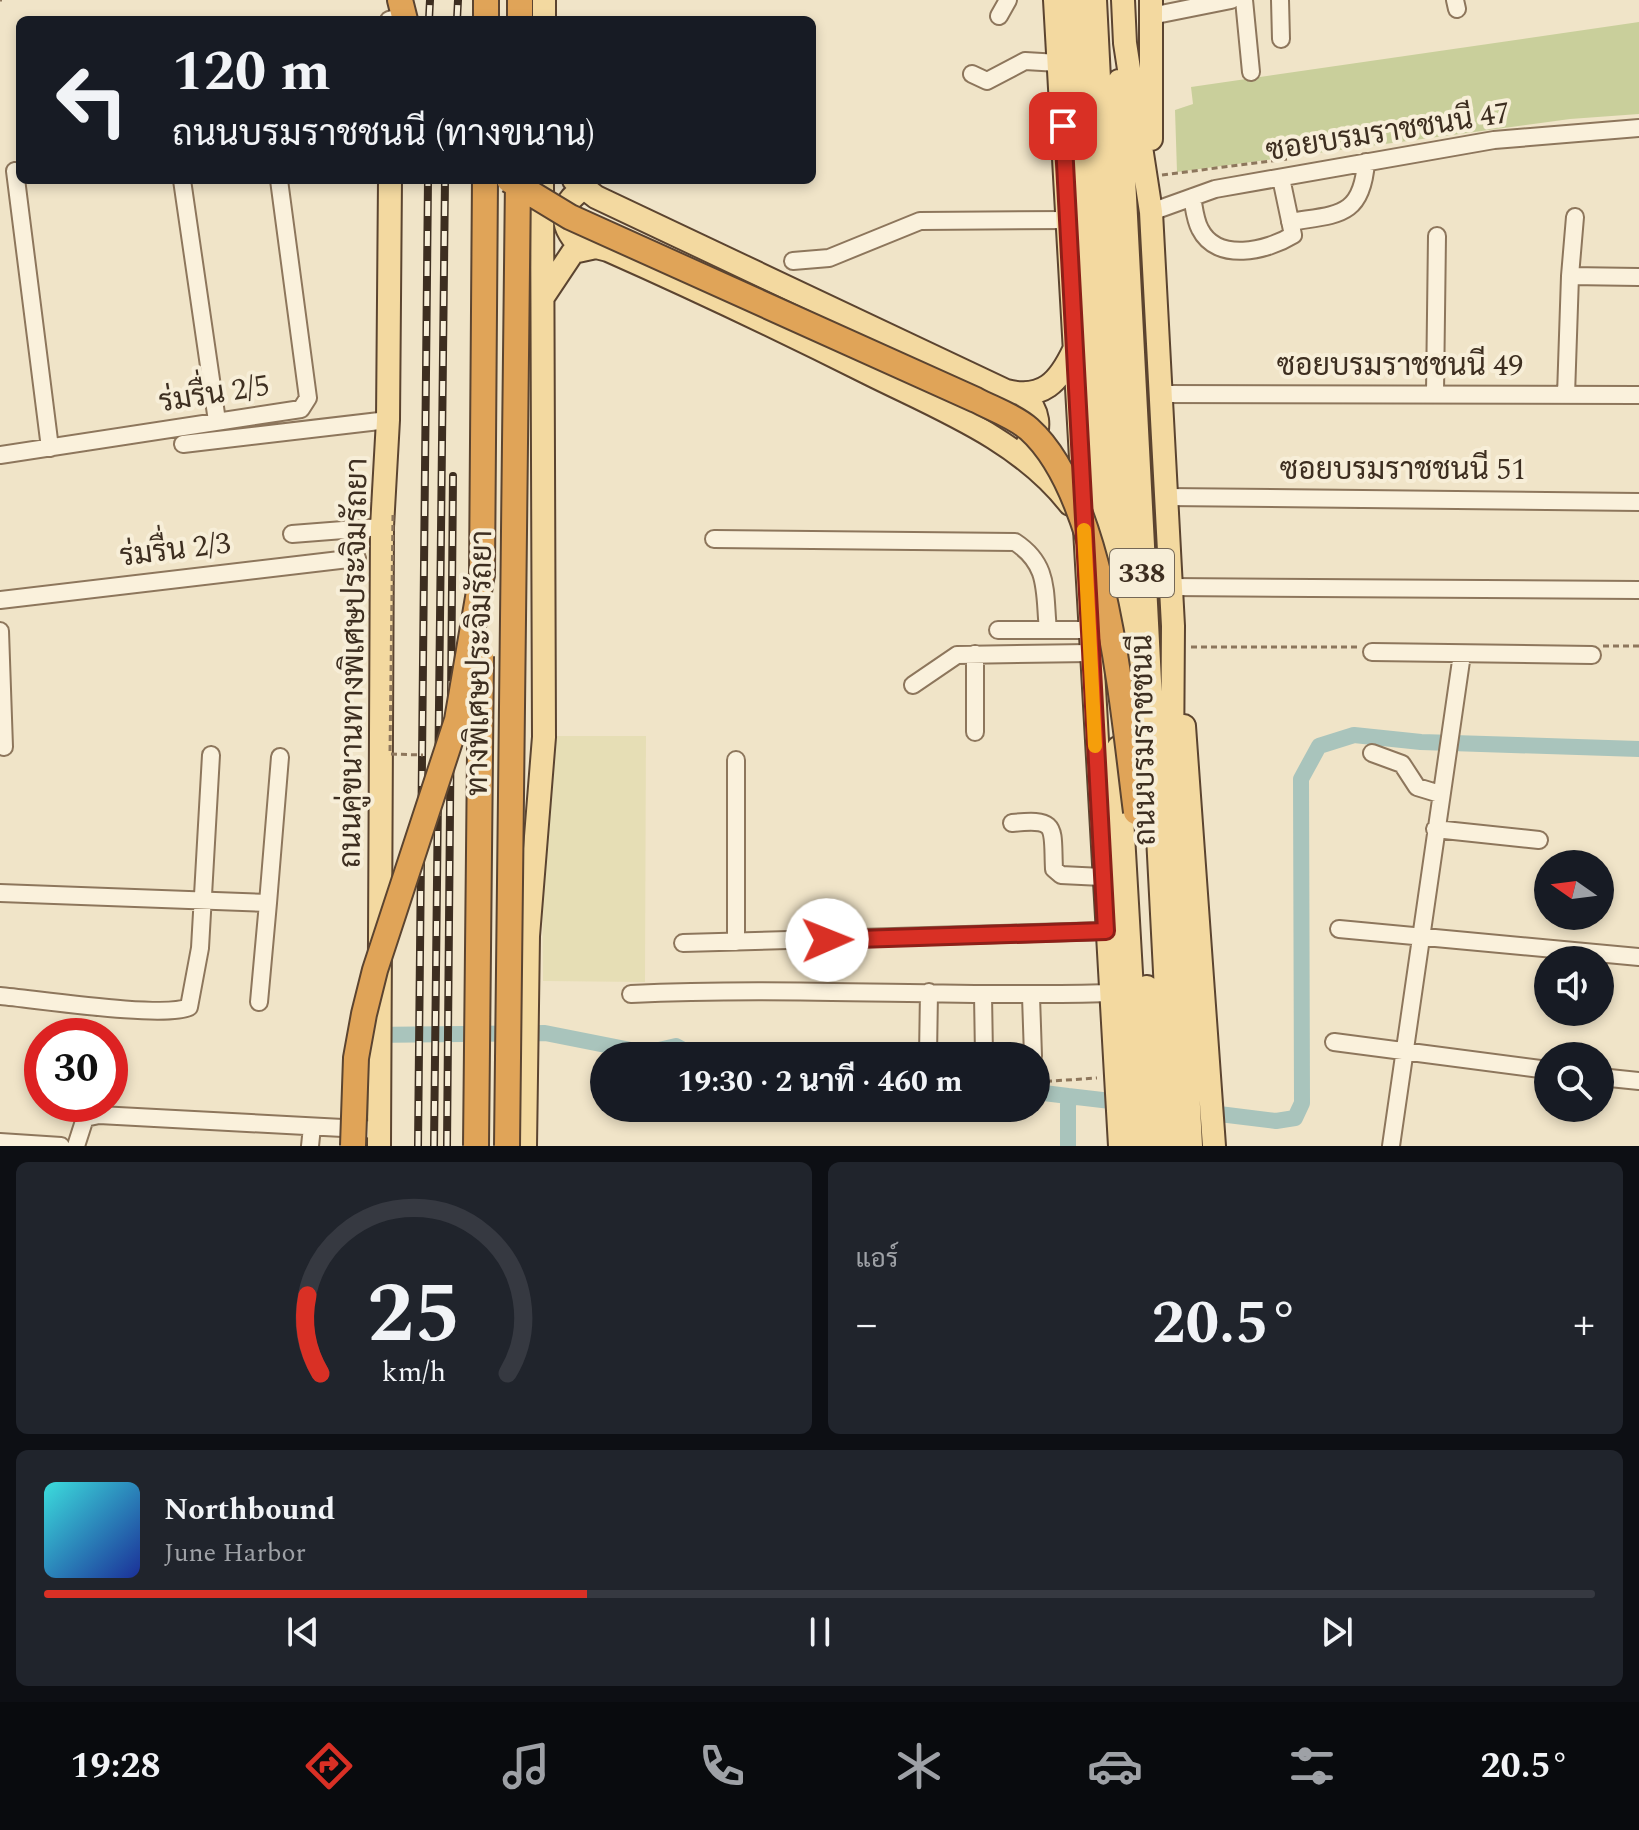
<!DOCTYPE html>
<html lang="th">
<meta charset="utf-8">
<style>
body{margin:0;font-family:Spectral,Sarabun,serif;background:#20242c;color:#f1f3f6;height:100vh;display:flex;flex-direction:column;font-size:30px;white-space:nowrap}
*{box-sizing:border-box;margin:0}
p{font-size:26px;color:#9ea1a6}
.icon{flex:none;width:44px;height:44px;fill:none;stroke:currentColor;stroke-width:2;stroke-linecap:round;stroke-linejoin:round}
.map{position:relative;height:1146px;overflow:hidden}
.side{display:flex;flex-direction:column;gap:16px;padding:16px;background:#0d0f14;flex:1}
.side>*{flex:none}
.top-card{position:absolute;left:16px;top:16px;width:800px;height:168px;border-radius:12px;box-shadow:0 4px 12px #0003;background:#171b24;color:#f1f3f6;overflow:hidden}
.needle{width:52px;rotate:284deg}
.controls{position:absolute;left:1534px;top:850px;display:grid;gap:16px}
.controls a{display:grid;place-items:center;width:80px;height:80px;border-radius:50%;background:#171b24;box-shadow:0 4px 12px #0003;font-size:40px}
.speed{position:absolute;left:24px;top:1018px;display:flex;gap:16px;font-size:40px;font-weight:700;text-align:center}
.speed>*{display:grid;place-content:center;width:104px;height:104px;border-radius:50%;background:#171b24;box-shadow:0 4px 12px #0003;line-height:1}
.speed .limit{border:12px solid #d22;background:#fff;color:#111}
.pin{position:absolute;display:grid;place-items:center;width:68px;height:68px;color:#fff;margin:-34px;border-radius:16px;box-shadow:0 4px 12px #0006}
.me{position:absolute;width:88px;margin:-44px;rotate:89deg;stroke-linejoin:round;filter:drop-shadow(0 0 6px #0008)}
.turn{display:flex;align-items:center;gap:28px;height:168px;padding:0 24px;font-size:36px}
.turn .icon{width:104px;height:104px;stroke-width:2.5}
.turn b{display:block;font-size:56px;line-height:68px}
.big{font-size:60px;font-weight:700;line-height:1.1}
.side .tile{flex:1;display:flex;flex-direction:column;justify-content:center;gap:12px;min-width:0;padding:0 28px;border-radius:12px;background:#20242c}
.side .dial{align-items:center;gap:0}
.dial svg{height:208px;overflow:visible;fill:none;stroke:#363941;stroke-width:7;stroke-linecap:round;text-anchor:middle}
.dial text{fill:#f1f3f6;stroke:none}
.song{display:flex;align-items:center;gap:24px}
.cover{width:96px;height:96px;border-radius:12px;background:linear-gradient(135deg,hsl(180 70% 55%),hsl(230 70% 35%))}
.played{height:8px;border-radius:4px;background:linear-gradient(90deg,#d93025 35%,#363941 35%)}
.keys{display:flex;justify-content:space-around;direction:ltr}
.heat{display:flex;justify-content:space-between;align-items:center;font-size:44px;direction:ltr}
.side .tiles{flex:1;display:grid;gap:16px;grid-template-columns:1fr 1fr}
.tile:last-child{grid-column:span 2}
.trip{position:absolute;left:590px;top:1042px;width:460px;height:80px;border-radius:40px;background:#171b24;box-shadow:0 4px 12px #0003;font-weight:700;line-height:80px;text-align:center}
.tab-bar{display:flex;height:128px;justify-content:space-around;align-items:center;background:#090b0e;color:#9ea1a6}
.tab-bar .icon{width:56px;height:56px}
.tab-bar .on{color:#d93025}
.tab-bar b{font-size:36px;color:#f1f3f6}
.map>svg:first-child{display:block}
</style>
<div class="map">
<svg width="1639" height="1146" viewBox="0 0 1639 1146">
<rect width="100%" height="100%" fill="#f0e4c8"/>
<path fill="#e6deb5" d="M553 736H646L645 982 543 981 542 881Z"/>
<path fill="#c9cf9b" d="M1639 22V114L1570 119 1177 172 1175 110 1193 104 1191 87Z"/>
<g fill="none" stroke-linecap="round" stroke-linejoin="round">
<path stroke="#a9c4bc" stroke-width="16" d="M368 1035 545 1033 646 1053 676 1046 687 1052 790 1050 814 1056
M1036 1092 1068 1096
M1203 1112 1276 1121 1295 1118 1302 1103 1301 779 1319 746 1354 735 1421 742 1639 749
M1068 1146V1096L1128 1103"/>
<defs>
<path id="minor" d="M1244 0 1251 72
M1280 0 1281 39
M1455 0 1457 9
M999 16 1008 0
M1151 16 1231 0
M389 20 392 19
M972 74 987 81 1025 61 1059 63
M15 171 50 448
M182 180 217 421
M1192 197C1194 207 1195 220 1200 229 1217 263 1267 251 1293 235L1281 178
M1151 212 1215 189 1494 140 1639 128
M1290 222C1337 214 1362 218 1366 162
M793 261 829 258 920 221 1070 220
M1570 276 1575 217
M1435 393 1437 236
M1161 394 1639 395
M1566 395 1570 276 1639 277
M183 444 388 420
M0 455 301 409 308 398 279 180
M1166 497 1639 502
M292 534 382 527
M714 539 1015 542C1050 565 1044 592 1048 630
M1171 587 1639 590
M0 600 357 558
M998 630H1089
M0 631 4 747
M1372 652 1592 655
M975 654V732
M913 685 957 655 1090 653
M1372 753 1402 764 1417 787 1440 794
M736 760V942
M1012 823C1059 818 1052 827 1054 869L1061 875 1102 877
M1435 829 1539 840
M0 893 268 903 259 1002
M268 903 280 757
M1339 929 1639 957
M683 943 1106 931
M631 994C791 986 951 998 1110 993
M983 994 984 1056
M0 996C35 999 165 1019 189 1007L200 948 211 755
M1031 996 1033 1056
M1334 1042 1548 1070
M928 1056 929 992
M1600 1077 1639 1081
M0 1142 61 1146
M76 1146 85 1118 99 1115 380 1130
M310 1146 312 1127
M1391 1146 1462 654"/>
<path id="major" d="M1055 0 1120 1146
M1076 0 1109 590
M1095 0 1130 690
M1123 0 1125 43 1151 212 1173 626 1172 769 1191 1146
M1151 0V139
M544 20V0
M1119 81 1174 1146
M574 180 596 197 1006 391C1043 400 1059 382 1074 350
M583 248C561 231 556 203 584 189
M543 297 573 252 596 247 608 250C696 289 782 330 868 373 940 409 1019 439 1070 504
M1023 395C1038 409 1044 430 1027 445
M1184 726 1214 1146
M1118 748 1141 1146
M1147 987 1157 1146
M379 1146 382 527 388 420 390 180
M525 1146 528 936 544 737 542 180"/>
<path id="highway" d="M400 0 405 20
M486 20V0
M520 20V0
M482 574 485 180"/>
</defs>
<use href="#minor" stroke="#8d765c" stroke-width="20"/>
<use href="#major" stroke="#5b4430" stroke-width="26"/>
<use href="#highway" stroke="#5b4430" stroke-width="28"/>
<path stroke="#8d765c" stroke-width="3" stroke-dasharray="6 4" stroke-linecap="butt" d="M0 0H2
M1162 175 1294 158
M1603 646H1639
M1191 647H1359
M1036 1082 1097 1078"/>
<use href="#minor" stroke="#faf1dc" stroke-width="16"/>
<use href="#major" stroke="#f3d9a0" stroke-width="22"/>
<use href="#highway" stroke="#e0a458" stroke-width="24"/>
<defs>
<path id="rail" d="M429 20 430 0
M457 20 458 0
M418 1146 428 180
M434 1146 445 180
M447 1146 453 476"/>
</defs>
<use href="#rail" stroke="#3d2e20" stroke-width="8"/>
<use href="#rail" stroke="#f7eed8" stroke-width="5" stroke-dasharray="15" stroke-linecap="butt"/>
<defs>
<path id="highway-bridge" d="M509 180 570 217 976 400C993 409 1014 416 1029 429 1106 498 1123 712 1136 812
M353 1146 356 1058 364 1014 375 970 457 720 482 574
M476 1146 481 656
M507 1146 518 180"/>
</defs>
<use href="#highway-bridge" stroke="#5b4430" stroke-width="28" stroke-linecap="butt"/>
<path stroke="#8d765c" stroke-width="3" stroke-dasharray="6 4" stroke-linecap="butt" d="M393 515 390 754 423 755"/>
<use href="#highway-bridge" stroke="#e0a458" stroke-width="24"/>
</g>
<g fill="none" stroke-linecap="round" stroke-linejoin="round">
<defs>
<path id="route" d="M827 940 1106 931 1063 126"/>
</defs>
<use href="#route" stroke="#8d1f18" stroke-width="20"/>
<use href="#route" stroke="#d93025" stroke-width="14"/>
<path stroke="#f59e0b" stroke-width="14" d="M1084 530 1095 746"/>
</g>
<g text-anchor="middle" dominant-baseline="central" stroke-width="8" stroke-linejoin="round" paint-order="stroke">
<rect fill="#f7eed8" stroke="#756857" stroke-width="2" x="1110" y="549" width="64" height="48" rx="6"/>
<g font-size="28" font-weight="bold" fill="#3d2e20">
<text x="1142" y="573">338</text>
</g>
<g font-size="30" fill="#3d2e20" stroke="#f7eed8">
<text transform="translate(1388 132) rotate(-9)">ซอยบรมราชชนนี 47</text>
<text x="1400" y="366">ซอยบรมราชชนนี 49</text>
<text transform="translate(214 394) rotate(-9)">ร่มรื่น 2/5</text>
<text x="1403" y="470">ซอยบรมราชชนนี 51</text>
<text transform="translate(175 550) rotate(-7)">ร่มรื่น 2/3</text>
<text transform="translate(354 663) rotate(-89)">ถนนคู่ขนานทางพิเศษประจิมรัถยา</text>
<text transform="translate(480 663) rotate(-89)">ทางพิเศษประจิมรัถยา</text>
<text transform="translate(1144 740) rotate(-91)">ถนนบรมราชชนนี</text>
</g>
</g>
</svg>
<div class="controls">
<a><svg class="needle" viewBox="-14 -14 28 28"><path d="M0-13l5 13h-10z" fill="#e53935"/><path d="M0 13l5-13h-10z" fill="#9ea1a6"/></svg></a>
<a><svg class="icon" aria-label="sound" viewBox="0 0 24 24"><path d="M4 9h4l5-4v14l-5-4H4zM17 9q2 3 0 6"/></svg></a>
<a><svg class="icon" aria-label="search" viewBox="0 0 24 24"><circle cx="10" cy="10" r="6"/><path d="M15 15l6 6"/></svg></a>
</div>
<div class="speed"><div class="limit">30</div></div>
<div class="pin" style="left:1063px;top:126px;background:#d93025"><svg class="icon" aria-label="arrive" viewBox="0 0 24 24"><path d="M6 21V4h12l-3 4 3 4H6"/></svg></div>
<svg class="me" style="left:827px;top:940px" viewBox="-20 -20 40 40"><circle r="19" fill="#fff"/><path d="M0-13L10 11 0 6-10 11z" fill="#d93025"/></svg>
<div class="trip">19:30 · 2 นาที · 460 m</div>
<div class="top-card">
<div class="turn"><svg class="icon" aria-label="left" viewBox="0 0 24 24"><path d="M17 20v-9H6M10 6l-5 5 5 5"/></svg><div><b>120 m</b>ถนนบรมราชชนนี (ทางขนาน)</div></div>
</div>
</div>
<section class="side">
<div class="tiles">
<div class="tile dial"><svg viewBox="0 0 100 80">
<path d="M14 69A42 42 0 1 1 86 69"/>
<path d="M14 69A42 42 0 0 1 9 39" stroke="#d93025"/>
<text x="50" y="56" font-size="32" font-weight="700">25</text>
<text x="50" y="72" font-size="11">km/h</text>
</svg></div>
<div class="tile"><p>แอร์</p>
<div class="heat"><a>−</a><b class="big">20.5°</b><a>+</a></div>
</div>
<div class="tile">
<div class="song"><i class="cover"></i><div><b>Northbound</b><p>June Harbor</p></div></div>
<div class="played"></div>
<div class="keys"><svg class="icon" aria-label="previous" viewBox="0 0 24 24"><path d="M18 5L8 12l10 7zM5 5v14"/></svg><svg class="icon" aria-label="pause" viewBox="0 0 24 24"><path d="M8 5v14M16 5v14"/></svg><svg class="icon" aria-label="next" viewBox="0 0 24 24"><path d="M6 5l10 7-10 7zM19 5v14"/></svg></div>
</div>
</div>
</section>
<nav class="tab-bar">
<b>19:28</b>
<svg class="icon on" aria-label="directions" viewBox="0 0 24 24"><path d="M12 3l9 9-9 9-9-9zM9 14v-3h6M13 9l2 2-2 2"/></svg>
<svg class="icon" aria-label="music" viewBox="0 0 24 24"><path d="M9 18V5l10-2v13"/><circle cx="6" cy="18" r="3"/><circle cx="16" cy="16" r="3"/></svg>
<svg class="icon" aria-label="phone" viewBox="0 0 24 24"><path d="M5 4h4l2 5-3 2q2 4 5 5l2-3 5 2v4C11 20 4 13 5 4z"/></svg>
<svg class="icon" aria-label="climate" viewBox="0 0 24 24"><path d="M12 3v18M4 7l16 10M4 17L20 7"/></svg>
<svg class="icon" aria-label="car" viewBox="0 0 24 24"><path d="M5 17H2v-5l4-1 3-4h7l3 4 3 1v5h-3M9 17h6M6 11h13"/><circle cx="7" cy="17" r="2"/><circle cx="17" cy="17" r="2"/></svg>
<svg class="icon" aria-label="filters" viewBox="0 0 24 24"><path d="M4 7h16M4 17h16"/><circle cx="9" cy="7" r="2"/><circle cx="15" cy="17" r="2"/></svg>
<b>20.5°</b>
</nav>
